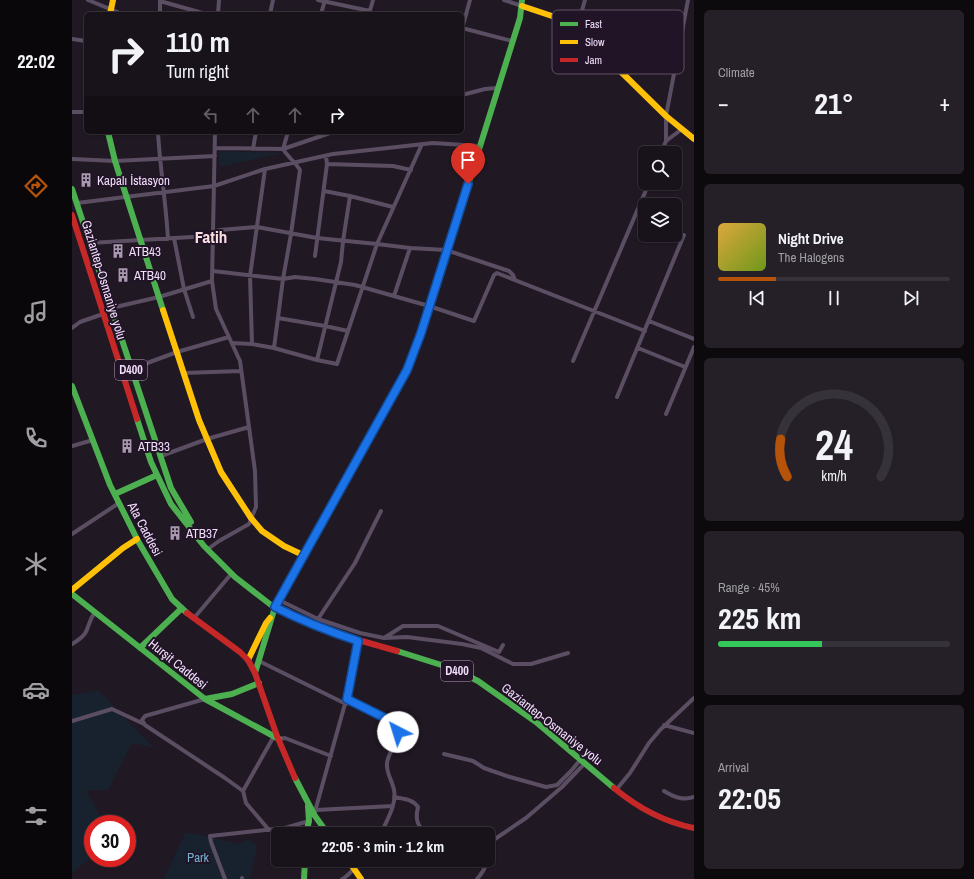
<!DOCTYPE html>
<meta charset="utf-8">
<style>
body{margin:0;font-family:"Archivo Narrow",sans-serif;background:#252027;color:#f1f3f6;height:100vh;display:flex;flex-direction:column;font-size:15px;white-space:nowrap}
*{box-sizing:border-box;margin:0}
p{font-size:13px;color:#9f9ea2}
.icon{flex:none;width:22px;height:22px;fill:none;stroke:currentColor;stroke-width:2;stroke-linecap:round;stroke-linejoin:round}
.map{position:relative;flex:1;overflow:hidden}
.side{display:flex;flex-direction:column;gap:10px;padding:10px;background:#0d0a0e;width:280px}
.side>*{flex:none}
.guide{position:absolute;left:12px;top:12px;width:380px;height:122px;border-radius:6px;box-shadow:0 1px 3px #0004,0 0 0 1px #363239;background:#18121a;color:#f1f3f6;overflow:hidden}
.buttons{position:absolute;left:566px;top:146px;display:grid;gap:8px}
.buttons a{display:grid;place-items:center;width:44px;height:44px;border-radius:6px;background:#18121a;box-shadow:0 1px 3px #0004,0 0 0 1px #363239;font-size:20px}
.speed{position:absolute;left:12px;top:815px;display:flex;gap:8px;font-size:20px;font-weight:700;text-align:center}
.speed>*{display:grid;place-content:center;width:52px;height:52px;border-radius:50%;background:#18121a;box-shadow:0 1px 3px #0004,0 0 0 1px #363239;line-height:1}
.speed .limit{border:6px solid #d22;background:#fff;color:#111}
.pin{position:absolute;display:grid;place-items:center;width:34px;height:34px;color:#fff;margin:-41px -17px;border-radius:50% 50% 50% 0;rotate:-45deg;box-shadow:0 0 4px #0007}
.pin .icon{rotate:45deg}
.me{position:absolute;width:44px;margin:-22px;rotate:320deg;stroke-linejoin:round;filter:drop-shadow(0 0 3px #0008)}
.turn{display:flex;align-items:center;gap:14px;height:84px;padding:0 16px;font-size:18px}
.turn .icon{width:52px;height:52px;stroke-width:2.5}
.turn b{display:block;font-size:28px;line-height:34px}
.lanes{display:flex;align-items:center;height:38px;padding:0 16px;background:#0003;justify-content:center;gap:20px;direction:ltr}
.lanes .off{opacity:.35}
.big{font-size:30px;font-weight:800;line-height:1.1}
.side .widget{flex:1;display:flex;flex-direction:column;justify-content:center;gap:6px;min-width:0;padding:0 14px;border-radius:6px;background:#252027}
.side .dial{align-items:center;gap:0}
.dial svg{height:104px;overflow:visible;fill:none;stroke:#363239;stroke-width:7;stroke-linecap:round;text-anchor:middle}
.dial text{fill:#f1f3f6;stroke:none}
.song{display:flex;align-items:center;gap:12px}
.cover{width:48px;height:48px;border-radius:6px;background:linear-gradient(135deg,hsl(40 70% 55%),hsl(80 70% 35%))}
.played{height:4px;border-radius:2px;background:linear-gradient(90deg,#b45309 25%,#363239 25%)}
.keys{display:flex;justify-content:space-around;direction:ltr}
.heat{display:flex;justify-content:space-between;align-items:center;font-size:22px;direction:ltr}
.charge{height:6px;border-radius:3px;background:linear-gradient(90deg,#34c759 45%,#363239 0)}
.trip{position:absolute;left:199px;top:827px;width:224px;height:40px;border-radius:6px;background:#18121a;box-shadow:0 1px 3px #0004,0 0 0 1px #363239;font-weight:800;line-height:40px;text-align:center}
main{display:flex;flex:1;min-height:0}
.menu{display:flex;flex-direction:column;width:72px;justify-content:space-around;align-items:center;background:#0a070a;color:#9f9ea2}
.menu .icon{width:28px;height:28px}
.menu .current{color:#b45309}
.menu b{font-size:18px;color:#f1f3f6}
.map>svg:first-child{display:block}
</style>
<main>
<nav class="menu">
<b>22:02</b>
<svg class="icon current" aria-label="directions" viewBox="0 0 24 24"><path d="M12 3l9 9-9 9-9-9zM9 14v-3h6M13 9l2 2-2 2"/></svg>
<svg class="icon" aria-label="music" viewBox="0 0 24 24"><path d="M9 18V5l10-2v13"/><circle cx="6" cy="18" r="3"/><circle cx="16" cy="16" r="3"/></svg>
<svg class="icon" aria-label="phone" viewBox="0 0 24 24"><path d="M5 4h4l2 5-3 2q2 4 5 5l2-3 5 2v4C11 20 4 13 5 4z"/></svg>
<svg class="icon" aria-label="climate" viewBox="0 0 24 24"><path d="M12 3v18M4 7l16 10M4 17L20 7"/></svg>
<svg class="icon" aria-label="car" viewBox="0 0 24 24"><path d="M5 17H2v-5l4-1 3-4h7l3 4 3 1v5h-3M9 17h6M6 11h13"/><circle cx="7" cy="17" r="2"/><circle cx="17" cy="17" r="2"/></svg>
<svg class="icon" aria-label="filters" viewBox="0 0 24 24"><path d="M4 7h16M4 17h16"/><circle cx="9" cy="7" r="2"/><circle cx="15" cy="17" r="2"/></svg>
</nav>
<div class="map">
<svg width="622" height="879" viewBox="0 0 622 879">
<rect width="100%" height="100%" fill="#201823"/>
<path fill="#18222e" d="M147 151 210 153 147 167Z
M26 690 82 748 60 743 36 790H14L29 818 28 824H21V856L0 873V695Z
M113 833 129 835 167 844 176 839 184 845 185 848 177 879H92Z"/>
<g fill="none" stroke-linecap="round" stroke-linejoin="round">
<path stroke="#5b4e62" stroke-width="4" d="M16 0 50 14
M88 0V14
M246 0 298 11
M432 0 450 6
M88 1 134 14
M146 14 147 0
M198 14 201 0
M249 14 253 0
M297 14 301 0
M390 28 440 41
M390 29 398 0
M503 29 507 21 513 0
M0 39 14 41
M390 95 413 89 425 88
M0 112H14
M86 132C88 168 94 203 96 239
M216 132 211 149C216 157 223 162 228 170L219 234 211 279 202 348 245 360 265 364 305 244 350 144
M594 141 610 129
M143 148 211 149 261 132
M181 149 184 132
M589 153 594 141V116L616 0
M0 159 43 161 143 156
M255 164 321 166 339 170
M252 191 278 196
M5 203 142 186 193 169 261 154 361 143 408 146
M102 238 112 289 121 317
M18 243 137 236 141 232 148 230 185 227 245 238 305 244 338 248 374 250 437 271 441 275 443 280
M243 256 255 164 254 156
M141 271 211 279 223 277 243 279 283 285 357 306 402 321 422 275 425 273 573 331
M322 296 338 248
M39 308 87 297 140 281
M206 318 253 326 276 331
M577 321 622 339
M0 328 8 322 31 314
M160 343 180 344 202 348
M180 344 178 276 193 169
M566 348 613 367
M245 360 269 262 271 241 278 196 321 207
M501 361 577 183
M59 369 105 352 157 337
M112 373 169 371
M545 397 612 235
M594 414 622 347
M0 446 21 440
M89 456 135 439 177 427
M309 511 283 563 246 619 288 633 312 638 335 637 390 644 409 648 441 664H459L496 653
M0 534 47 503
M136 549 147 541 177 524 184 507 183 471 168 361 144 309 140 281 143 132
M207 600 246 619
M122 618 160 573
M312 638 331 626H366L427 652 431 645
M0 644C21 632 12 627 23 612
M187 661 274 704
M133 699 73 716 70 720 73 725 153 778 171 791 174 803 197 830
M275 699 317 719C338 733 317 746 315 763 314 773 320 780 322 790 325 805 314 821 309 834
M0 721 40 709 72 724
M592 725 622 733
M207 739 213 738 259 756
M372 754 401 761 412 768 438 777 474 787 485 785 499 771 509 759
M544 790 558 773 577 743 588 730 622 698
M171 791 202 736
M592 791C602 797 611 801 622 797
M322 797C331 799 341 799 346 807 343 819 345 825 354 834
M244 810 321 806
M242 815 276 693 286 641
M153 879 139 842 138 836 213 828 237 821
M170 879V878
M270 879C278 876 283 865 291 860
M405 879C415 868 418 856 420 841L454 818 490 787 513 763"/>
<path stroke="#4caf50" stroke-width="6" d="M36 132 43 161 91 310
M0 189 99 488 119 522
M390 204 448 18 450 0
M0 386 38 485 66 541 100 599 115 613
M65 419 79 462 99 504 132 546 163 577 199 605 206 609
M43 494 85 475
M0 594 133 699 207 739
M68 648 110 608
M325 651 382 669 406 681 464 722 542 788
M183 673 203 607 304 426
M133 699 160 694 187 683
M223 778 243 816 256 834
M234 834 237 821 236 806
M232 879 233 860"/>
<path stroke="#ffc107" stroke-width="6" d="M450 6 486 18 501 27 536 59 594 116 622 139
M38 14 41 0
M91 310 127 420 149 472 179 518 190 531 212 546 231 555
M304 426 335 370 349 333 390 204
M0 590 51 548 65 539
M176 660 194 623 198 618
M276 860 289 879"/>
<path stroke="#c62828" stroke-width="6" d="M0 215 65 419
M206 609 231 622 251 630 325 651
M115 613 168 652 176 660 183 673 205 736 223 778
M542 788C566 808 592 822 622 828"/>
</g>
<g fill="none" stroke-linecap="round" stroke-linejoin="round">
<defs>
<path id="route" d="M326 732 324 725 321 722 275 699 286 641C256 631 232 622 203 607L335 370 349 333 396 184"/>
</defs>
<use href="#route" stroke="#114b97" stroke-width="10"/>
<use href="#route" stroke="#1a73e8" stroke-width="7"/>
</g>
<defs>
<symbol id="building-bare" viewBox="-9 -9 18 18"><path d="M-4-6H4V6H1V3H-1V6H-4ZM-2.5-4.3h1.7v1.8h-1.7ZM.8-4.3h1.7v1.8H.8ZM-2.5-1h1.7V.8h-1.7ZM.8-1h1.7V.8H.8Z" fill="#a899af" stroke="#221427" stroke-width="2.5" paint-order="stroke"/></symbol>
</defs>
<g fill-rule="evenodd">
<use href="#building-bare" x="4" y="170" width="20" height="20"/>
<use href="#building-bare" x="36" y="241" width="20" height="20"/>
<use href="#building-bare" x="41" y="265" width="20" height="20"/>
<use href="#building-bare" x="45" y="436" width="20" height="20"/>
<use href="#building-bare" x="93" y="523" width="20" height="20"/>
</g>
<g text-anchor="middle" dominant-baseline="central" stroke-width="4" stroke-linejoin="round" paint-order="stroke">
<g fill="#221427" stroke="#b4a1bb" stroke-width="1">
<rect x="43" y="360" width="32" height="20" rx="3"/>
<rect x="369" y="661" width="32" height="20" rx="3"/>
</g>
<g font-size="12" font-weight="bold" fill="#f2defb">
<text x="59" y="370">D400</text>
<text x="385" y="671">D400</text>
</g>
<g font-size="13" fill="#f2defb" stroke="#221427" text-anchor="start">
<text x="25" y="180">Kapalı İstasyon</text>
<text x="57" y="251">ATB43</text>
<text x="62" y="275">ATB40</text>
<text x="66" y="446">ATB33</text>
<text x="114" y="533">ATB37</text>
</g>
<g font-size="13" fill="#f2defb" stroke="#221427">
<text transform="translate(32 280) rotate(73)">Gaziantep-Osmaniye yolu</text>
<text transform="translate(73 529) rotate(62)">Ata Caddesi</text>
<text transform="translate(106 664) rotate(39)">Hurşit Caddesi</text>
<text transform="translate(480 724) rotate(38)">Gaziantep-Osmaniye yolu</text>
</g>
<g font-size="13" fill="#72b3d2" stroke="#221427">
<text x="126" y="857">Park</text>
</g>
<g font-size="17" font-weight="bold" fill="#fbe0e1" stroke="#221427">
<text x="139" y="236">Fatih</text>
</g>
</g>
<rect x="480" y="10" width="132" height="64" rx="6" fill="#221427" stroke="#605167" stroke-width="1"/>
<rect x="488" y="22" width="18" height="4" fill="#4caf50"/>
<rect x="488" y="40" width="18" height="4" fill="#ffc107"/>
<rect x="488" y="58" width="18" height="4" fill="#c62828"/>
<g font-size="11" fill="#f2defb">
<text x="513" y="28">Fast</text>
<text x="513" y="46">Slow</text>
<text x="513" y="64">Jam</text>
</g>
</svg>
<div class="buttons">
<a><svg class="icon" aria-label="search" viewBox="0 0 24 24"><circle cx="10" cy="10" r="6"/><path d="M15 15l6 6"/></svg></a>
<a><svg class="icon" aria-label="layers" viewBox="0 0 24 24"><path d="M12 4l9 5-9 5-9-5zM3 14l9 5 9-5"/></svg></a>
</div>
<div class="speed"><div class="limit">30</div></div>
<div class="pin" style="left:396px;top:184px;background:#d93025"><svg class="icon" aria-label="arrive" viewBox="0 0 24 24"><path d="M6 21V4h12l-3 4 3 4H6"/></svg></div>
<svg class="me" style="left:326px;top:732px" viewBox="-20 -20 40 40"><circle r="19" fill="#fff"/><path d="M0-13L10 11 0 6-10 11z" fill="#1a73e8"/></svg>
<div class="trip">22:05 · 3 min · 1.2 km</div>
<div class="guide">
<div class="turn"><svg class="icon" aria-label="right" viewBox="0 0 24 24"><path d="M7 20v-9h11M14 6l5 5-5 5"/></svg><div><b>110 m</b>Turn right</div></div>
<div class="lanes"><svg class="icon off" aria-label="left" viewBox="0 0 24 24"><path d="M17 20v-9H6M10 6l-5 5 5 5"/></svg><svg class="icon off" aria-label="ahead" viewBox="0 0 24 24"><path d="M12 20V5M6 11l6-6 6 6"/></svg><svg class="icon off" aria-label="ahead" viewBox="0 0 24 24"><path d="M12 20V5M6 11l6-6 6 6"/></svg><svg class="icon" aria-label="right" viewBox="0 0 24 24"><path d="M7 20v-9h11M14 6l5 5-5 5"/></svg></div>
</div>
</div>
<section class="side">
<div class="widget"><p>Climate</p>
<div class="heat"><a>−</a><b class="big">21°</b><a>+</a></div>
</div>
<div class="widget">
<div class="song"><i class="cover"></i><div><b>Night Drive</b><p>The Halogens</p></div></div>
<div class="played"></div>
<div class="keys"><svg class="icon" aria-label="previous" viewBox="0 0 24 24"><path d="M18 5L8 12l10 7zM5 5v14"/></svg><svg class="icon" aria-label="pause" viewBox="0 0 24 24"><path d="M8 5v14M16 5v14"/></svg><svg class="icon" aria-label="next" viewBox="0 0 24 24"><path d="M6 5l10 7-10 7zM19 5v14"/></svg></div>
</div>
<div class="widget dial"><svg viewBox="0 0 100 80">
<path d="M14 69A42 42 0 1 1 86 69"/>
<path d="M14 69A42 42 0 0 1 9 40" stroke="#b45309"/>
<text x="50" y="56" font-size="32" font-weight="700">24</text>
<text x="50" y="72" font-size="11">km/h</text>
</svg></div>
<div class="widget"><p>Range · 45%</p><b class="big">225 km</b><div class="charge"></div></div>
<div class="widget"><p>Arrival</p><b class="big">22:05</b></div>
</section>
</main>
